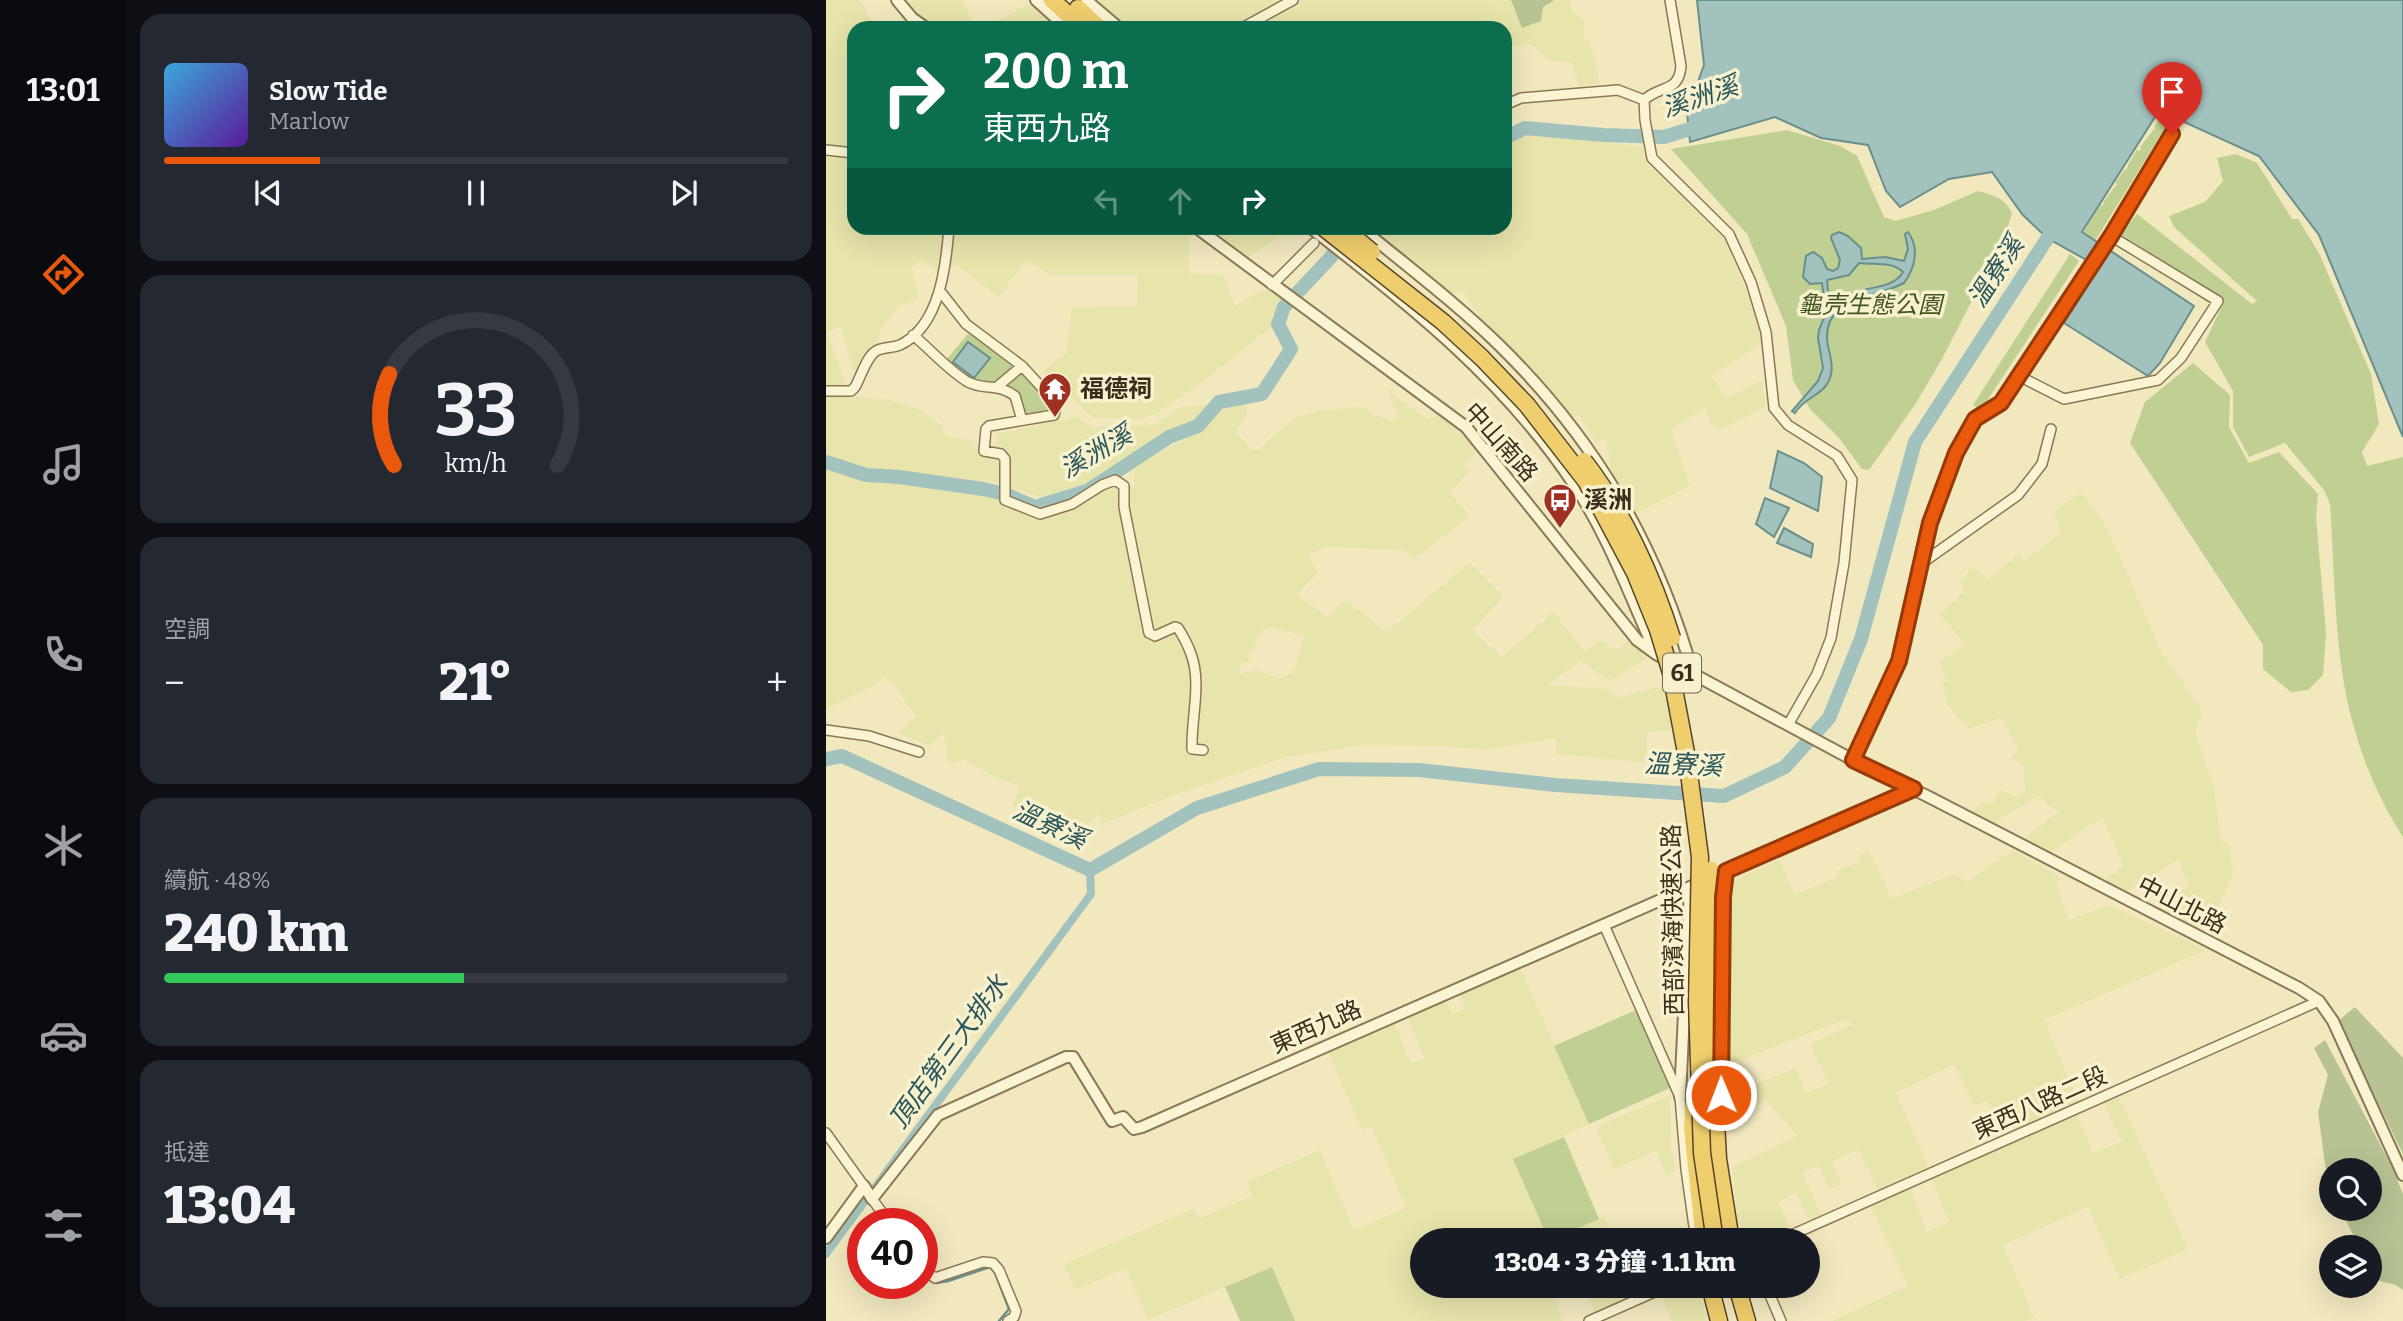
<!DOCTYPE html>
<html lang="zh-TW">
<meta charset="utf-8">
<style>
body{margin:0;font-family:Bitter,"Noto Sans TC",serif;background:#242831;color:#f1f3f6;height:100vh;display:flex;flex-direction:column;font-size:26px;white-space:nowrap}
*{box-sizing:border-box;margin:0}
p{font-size:23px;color:#9ea1a6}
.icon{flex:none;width:38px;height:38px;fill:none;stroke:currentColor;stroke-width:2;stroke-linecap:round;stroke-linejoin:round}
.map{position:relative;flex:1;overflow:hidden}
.panel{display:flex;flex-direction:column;gap:14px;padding:14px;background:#0d0f14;width:700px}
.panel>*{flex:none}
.hud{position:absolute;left:21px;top:21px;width:665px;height:214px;border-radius:21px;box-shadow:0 7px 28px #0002;background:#0b6e4f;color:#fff;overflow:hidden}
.tools{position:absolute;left:1493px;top:1158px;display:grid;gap:14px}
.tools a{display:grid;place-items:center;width:63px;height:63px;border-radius:50%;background:#171b24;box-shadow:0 7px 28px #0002;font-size:35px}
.speed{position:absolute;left:21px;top:1208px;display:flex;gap:14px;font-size:35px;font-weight:700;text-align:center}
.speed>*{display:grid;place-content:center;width:91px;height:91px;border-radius:50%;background:#171b24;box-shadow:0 7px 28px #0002;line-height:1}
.speed .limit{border:10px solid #d22;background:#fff;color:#111}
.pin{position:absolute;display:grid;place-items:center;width:60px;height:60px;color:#fff;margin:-72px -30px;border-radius:50% 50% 50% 0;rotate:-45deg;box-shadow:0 0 7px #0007}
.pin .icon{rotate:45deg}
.me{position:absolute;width:77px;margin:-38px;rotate:359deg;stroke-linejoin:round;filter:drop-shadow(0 0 5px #0008)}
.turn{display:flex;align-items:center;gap:24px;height:147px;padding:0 21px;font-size:32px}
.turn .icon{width:91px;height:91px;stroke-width:2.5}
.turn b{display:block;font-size:49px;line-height:60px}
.lanes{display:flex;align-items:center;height:66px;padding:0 21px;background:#0003;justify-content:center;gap:35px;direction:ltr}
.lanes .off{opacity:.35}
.big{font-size:52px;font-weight:800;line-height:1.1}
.panel .widget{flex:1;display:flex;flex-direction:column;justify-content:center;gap:10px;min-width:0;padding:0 24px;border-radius:21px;background:#242831}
.panel .dial{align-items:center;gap:0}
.dial svg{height:182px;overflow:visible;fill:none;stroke:#363941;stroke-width:7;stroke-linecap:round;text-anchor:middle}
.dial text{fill:#f1f3f6;stroke:none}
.song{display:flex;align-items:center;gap:21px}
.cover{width:84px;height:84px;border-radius:10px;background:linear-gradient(135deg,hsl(200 70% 55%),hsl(270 70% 35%))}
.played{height:7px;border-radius:4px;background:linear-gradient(90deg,#ea580c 25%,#363941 25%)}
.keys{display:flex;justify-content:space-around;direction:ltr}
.heat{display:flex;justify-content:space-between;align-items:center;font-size:38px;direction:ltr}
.charge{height:10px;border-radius:5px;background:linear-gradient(90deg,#34c759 48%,#363941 0)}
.trip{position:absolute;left:584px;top:1228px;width:410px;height:70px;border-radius:35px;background:#171b24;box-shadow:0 7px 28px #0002;font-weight:800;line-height:70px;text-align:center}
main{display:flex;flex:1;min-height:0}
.tabs{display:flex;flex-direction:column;width:126px;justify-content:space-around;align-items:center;background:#090b0e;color:#9ea1a6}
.tabs .icon{width:49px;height:49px}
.tabs .selected{color:#ea580c}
.tabs b{font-size:32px;color:#f1f3f6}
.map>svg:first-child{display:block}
</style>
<main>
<nav class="tabs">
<b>13:01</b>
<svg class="icon selected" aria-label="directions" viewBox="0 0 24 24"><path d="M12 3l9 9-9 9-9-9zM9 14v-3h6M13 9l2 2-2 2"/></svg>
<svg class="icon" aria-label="music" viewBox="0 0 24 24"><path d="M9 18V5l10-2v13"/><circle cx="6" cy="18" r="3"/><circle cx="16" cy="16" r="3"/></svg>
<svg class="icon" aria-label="phone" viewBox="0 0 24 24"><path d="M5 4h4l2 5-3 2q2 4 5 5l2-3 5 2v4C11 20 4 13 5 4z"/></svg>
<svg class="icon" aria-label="climate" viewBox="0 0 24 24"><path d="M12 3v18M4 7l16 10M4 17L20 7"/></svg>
<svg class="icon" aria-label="car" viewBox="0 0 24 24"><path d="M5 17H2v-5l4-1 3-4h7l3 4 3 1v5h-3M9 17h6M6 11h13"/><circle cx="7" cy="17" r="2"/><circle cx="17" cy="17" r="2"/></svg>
<svg class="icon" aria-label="filters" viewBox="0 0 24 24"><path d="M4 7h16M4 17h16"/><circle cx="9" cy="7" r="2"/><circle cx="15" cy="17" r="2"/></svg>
</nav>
<section class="panel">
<div class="widget">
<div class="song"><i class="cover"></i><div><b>Slow Tide</b><p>Marlow</p></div></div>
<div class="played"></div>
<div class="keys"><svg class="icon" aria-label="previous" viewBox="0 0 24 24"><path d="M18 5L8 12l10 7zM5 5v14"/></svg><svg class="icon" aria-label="pause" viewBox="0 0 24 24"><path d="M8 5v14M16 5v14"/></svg><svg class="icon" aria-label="next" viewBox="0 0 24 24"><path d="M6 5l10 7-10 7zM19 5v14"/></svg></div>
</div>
<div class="widget dial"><svg viewBox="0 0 100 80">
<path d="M14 69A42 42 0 1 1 86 69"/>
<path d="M14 69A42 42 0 0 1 12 29" stroke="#ea580c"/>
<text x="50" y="56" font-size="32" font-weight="700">33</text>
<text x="50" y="72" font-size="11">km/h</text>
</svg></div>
<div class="widget"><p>空調</p>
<div class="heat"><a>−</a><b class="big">21°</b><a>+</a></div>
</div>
<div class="widget"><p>續航 · 48%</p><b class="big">240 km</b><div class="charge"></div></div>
<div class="widget"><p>抵達</p><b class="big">13:04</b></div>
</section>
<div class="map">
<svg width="1577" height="1321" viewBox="0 0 1577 1321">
<rect width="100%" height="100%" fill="#f1e8be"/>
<path fill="#e7e5ab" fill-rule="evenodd" d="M0 0H34L50 28H28V228H361L363 229V273L398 275 409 306 432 292 447 290 459 299 446 316 447 326 373 385 330 414 314 419 267 418 217 371 240 353 246 307 311 306 312 275H225L200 260 173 297 131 265 111 271 97 261 85 267 93 298 70 307 55 331 40 372 27 371 15 327 1 332 24 396 62 400 94 410 116 426 119 436 146 440 152 451 168 456 170 434 251 417 265 427 328 425 355 407 388 405 369 424 334 438 244 497 224 500 167 482 18 465 0 455Z
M88 0H137L149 26 164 25 206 2 225 21 214 28H106L89 16 79 4Z
M267 0H743L748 13 761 22 756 31 769 55 773 84 753 86 746 63 720 59 705 44 686 47 679 62V28H300Z
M717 134 816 147 824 165 899 240 929 313 935 344 885 376 900 399 936 380 939 407 896 429 884 423 879 408 845 430 864 486 811 513 786 474 780 439 769 442 753 415 746 418 703 365 655 318 637 291 625 294 547 228H679V145L697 135Z
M380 228H458V233L422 258Z
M565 389 569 396 601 419 615 413 636 428 656 448 637 465 644 470 624 493 644 516 588 559 580 551 566 549 499 547 482 555 492 572 471 595 501 617 520 600 561 632 644 562 678 596 646 630 676 657 728 612 758 652 775 640 791 651 805 637 820 659 783 681 755 660 722 685 780 689 793 697 838 686 844 696 852 730 820 732 822 763 730 754V738L660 750 616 746 537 745 460 757 340 798 276 824 272 813 265 822 233 824 206 819 187 806 194 785 175 780 138 760 127 763 118 760 122 752 116 732 104 746 72 733 90 716 60 675 49 685 0 709V468L16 475 177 496 202 512 226 516 255 505 280 488 294 482 308 486V473L315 462 363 437 399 407 409 403 420 404 421 416 410 429 411 435 430 451 470 417 492 411 536 407 548 415 564 420 573 417 561 391ZM446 627 478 636 469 668 463 675 452 679 431 669 413 675 412 669 426 658 422 656 436 631Z
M1256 493 1282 530 1337 656 1341 658 1377 712 1369 731 1387 784 1395 841 1402 843 1407 872 1395 903 1371 930 1327 911 1363 886 1352 859 1299 893 1278 881 1298 865 1276 817 1223 854 1197 840 1232 812 1212 796 1164 825 1146 812 1157 803H1166L1174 790 1193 798 1200 790 1197 765 1185 758 1193 751 1176 717 1143 729 1122 705 1116 685 1121 681 1113 663 1139 644 1114 614 1139 591 1134 582 1147 567 1161 580 1194 553 1197 562 1235 533 1228 513 1235 505Z
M1187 850 1235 878 1230 883 1243 920 1283 905 1380 950 1218 1020 1253 1102 1189 1130 1186 1125 1176 1129 1161 1101 1148 1105 1128 1064 1070 1093 1102 1167 1052 1190 1032 1150 1006 1161 1015 1184 1004 1189 993 1166 976 1172 996 1216 984 1221 970 1193 952 1202 965 1232 945 1241H922L911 1219 907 1167 971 1136 940 1100 917 1112 903 1095 969 1068 980 1093 1003 1084 984 1044 1025 1025 1020 1019 901 1065 903 882 953 860 968 895 1012 877 1011 870 1035 862 1033 855 1043 851 1066 899 1128 874 1141 882Z
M694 967 763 1124 687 1159 723 1241H597V1286H722L737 1321H469L445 1267 322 1320 300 1268 249 1290 238 1264 367 1209 372 1219 426 1196 421 1182 494 1150 528 1230 580 1208 546 1127 536 1130 502 1051 568 1023 585 1064 598 1059 581 1016 619 999 626 1014 639 1009 633 993Z
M1290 1090 1362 1249 1294 1279 1262 1207 1177 1245 1208 1317 1199 1321H1006L1082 1286 1043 1203 1083 1185 1101 1232 1123 1222 1105 1177 1249 1110 1267 1153 1296 1142 1275 1098Z
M844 1095 845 1144 849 1171 840 1175 830 1151 788 1169 770 1127Z
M778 1217 789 1241H738L736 1235Z
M758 1286H808L812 1295 769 1314Z
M854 1286H872L881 1321H846L835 1295Z"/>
<path fill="#c0cf92" d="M1338 111 1346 117 1269 241 1257 233 1274 206 1278 204 1277 202 1291 184 1289 183 1299 169H1301L1302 165 1311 150 1314 151 1315 148 1314 147 1329 128 1328 127Z
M961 130 1014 146 1031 156 1058 217 1069 221 1108 210 1152 191C1167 195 1179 198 1186 213L1179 236 1116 359 1090 403 1043 470 1036 469 1013 438 984 409 967 380 960 326 921 234 845 149Z
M1410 154 1431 163 1466 219H1472L1493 253 1545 374 1553 424 1536 452 1541 466 1577 457V837C1555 803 1538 764 1527 724 1508 654 1509 577 1504 504L1498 490 1459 443 1423 457 1407 427V391L1379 342 1398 302 1295 234 1311 214 1426 304 1431 301 1348 227 1343 216 1379 202 1397 181 1391 158Z
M1244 254 1253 261 1155 410 1147 405Z
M145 333 153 336 194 370 227 403 226 409 197 415 196 402 181 384H152L120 360 142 334Z
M1367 363 1404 395 1403 427 1423 463 1453 452 1492 494 1490 517 1500 633 1497 675 1482 690 1465 692 1437 669V645L1304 443 1319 402Z
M810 1010 844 1088 763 1124 728 1046Z
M738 1137 773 1219 723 1241 687 1159Z
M446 1267 469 1321H414L399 1287Z"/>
<path fill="#b7c392" d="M685 0H727V1L717 7 715 21 696 28Z
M1529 1007 1577 1058V1154L1512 1021Z
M1499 1040 1567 1169 1577 1194V1290L1570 1285 1550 1280 1544 1267V1248H1534L1514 1209H1544V1171H1505V1192L1502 1186 1492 1112 1502 1075 1488 1048Z"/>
<path fill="#a2c2bd" stroke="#69908c" stroke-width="2" fill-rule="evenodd" d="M871 0H1577V437L1493 235 1433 156 1360 123 1336 106 1256 232 1368 306 1334 363 1322 376 1238 323 1273 267 1221 238 1196 214 1166 172 1123 179 1074 207 1060 191 1042 145 995 138 949 117 864 142 861 112 878 65Z
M1013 232 1022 236 1035 248 1036 259 1059 257 1078 261 1082 249 1079 234 1082 232C1094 248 1089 268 1078 283 1048 299 993 297 1002 346 1005 359 1009 372 1001 384 994 396 978 398 969 413L966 411 992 381 997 368 992 338 993 330 1000 313 996 283 984 284 977 277 980 256 987 252 996 258 1001 269 1007 271 1012 268 1014 260 1005 238 1006 235ZM1033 263C1049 265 1066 261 1077 272 1067 289 1043 286 1028 293 1019 297 1012 304 1004 309L1001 280 1023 275Z
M142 342 164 358 148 378 127 362Z
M952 451 978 463 996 477 992 511 944 488Z
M939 498 963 508 948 537 930 524Z
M958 528 987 544 985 557 951 543Z"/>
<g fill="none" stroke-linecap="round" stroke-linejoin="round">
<path stroke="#69908c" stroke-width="2.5" d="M96 1274 110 1283 122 1281 164 1267 169 1273 183 1309 173 1321"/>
<path stroke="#a2c2bd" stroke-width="8" d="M0 1254 265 894 264 870"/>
<path stroke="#a2c2bd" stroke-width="14" d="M679 138 699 128 777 135 838 137 880 124
M0 462 40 475 73 477 157 489 179 494 209 507 261 491 343 437 372 426 393 402 436 394 465 349 452 324 458 307 505 257 519 237
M0 759 16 756 264 870 371 808 493 769 593 770 729 785 898 796 959 767 1003 718 1035 639 1089 442 1232 222"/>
<defs>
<path id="minor" d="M844 0 855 66C853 93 834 85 818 100L819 120 826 158 903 234 925 282 940 332 948 408 962 425 1011 456 1026 480 1018 563 1005 638 991 674 962 725
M416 28 467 0
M679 105 695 98 792 90 818 100
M0 150 28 153
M446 285 488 243
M114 291 140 324 196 366 231 404 228 415 163 426 160 429 158 451 175 454 179 459V500L214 514 246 504 276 485 289 480 298 486V507L323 633 329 636 349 627 352 628C357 636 362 645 365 654 376 683 365 718 366 749L377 750
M87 335C105 350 122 370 142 382 159 391 170 382 189 396L196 420
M1193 376 1238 399 1332 380 1355 358 1392 301 1285 236
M172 386 196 366
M0 391H25L29 387C35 377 41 354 52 350 59 347 67 348 74 345 114 326 120 266 123 228
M1096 563 1111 500 1130 453 1148 419 1176 403 1285 236 1346 134
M0 730 43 736 93 752
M1027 760 1073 661 1096 563 1192 495 1216 464 1225 429
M778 925 854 1097 860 1169 870 1241
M0 1133 38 1186
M46 1199 64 1223
M952 1241 1493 1001
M96 1268 109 1278 157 1262 167 1263 173 1270 190 1311 188 1317 182 1321
M940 1286 955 1321
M763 1321 842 1286"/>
<path id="tertiary" d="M71 0 86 18 100 28
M210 0 241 28
M260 0 293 28
M371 228 640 427 811 640 830 654 1027 760 1101 796 1473 988 1493 1001 1507 1021 1577 1175
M485 228C583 304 680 381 749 486 783 537 804 597 830 653
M535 228C581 266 630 303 673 345 769 439 831 545 867 674
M895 1078 897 897 900 871
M854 1097 864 888
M0 1238 38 1186 46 1199 112 1115 240 1057H247L286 1121 297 1117 308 1129 316 1127 1088 789"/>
<path id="trunk" d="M226 0 257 28
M252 8 273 28
M886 1048 892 1159 905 1241
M868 1092 866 1128 878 1241
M884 1286 893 1321
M911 1286 921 1321"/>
</defs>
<use href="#minor" stroke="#8a7956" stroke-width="12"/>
<use href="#tertiary" stroke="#8a7956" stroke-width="14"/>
<use href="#trunk" stroke="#57452a" stroke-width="19"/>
<use href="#minor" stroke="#fbf4d2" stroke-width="9"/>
<use href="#tertiary" stroke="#fbf4d2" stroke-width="10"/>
<use href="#trunk" stroke="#efce6d" stroke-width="16"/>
<defs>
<path id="trunk-bridge" d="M498 228 617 322 656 358 701 405 760 481 809 573 832 630 845 673 861 758 874 857 871 1002 876 1153 889 1241
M517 228 546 252
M758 461C797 511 827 577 846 638
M883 1064 885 870"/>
</defs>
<use href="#trunk-bridge" stroke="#57452a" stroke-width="19" stroke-linecap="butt"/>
<use href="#trunk-bridge" stroke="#efce6d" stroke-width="16"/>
</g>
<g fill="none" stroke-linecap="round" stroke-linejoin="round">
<defs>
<path id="route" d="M895 1095 897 897 900 871 1088 789 1027 760 1073 661 1104 523 1130 453 1149 419 1175 403 1285 236 1346 134"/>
</defs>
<use href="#route" stroke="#983908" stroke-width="18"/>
<use href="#route" stroke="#ea580c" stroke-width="12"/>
</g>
<defs>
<symbol id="temple-pin" viewBox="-11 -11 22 30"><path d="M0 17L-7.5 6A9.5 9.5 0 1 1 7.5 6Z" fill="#9e3121" stroke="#f8f1ce"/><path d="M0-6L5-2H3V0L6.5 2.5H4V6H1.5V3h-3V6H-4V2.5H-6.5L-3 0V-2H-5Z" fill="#fff"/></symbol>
<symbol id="bus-pin" viewBox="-11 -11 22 30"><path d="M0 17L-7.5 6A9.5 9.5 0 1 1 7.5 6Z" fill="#9e3121" stroke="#f8f1ce"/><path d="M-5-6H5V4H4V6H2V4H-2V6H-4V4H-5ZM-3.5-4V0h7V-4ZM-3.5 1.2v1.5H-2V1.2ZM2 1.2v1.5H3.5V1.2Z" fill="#fff"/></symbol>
</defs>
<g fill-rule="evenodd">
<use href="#temple-pin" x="210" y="370" width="38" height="52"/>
<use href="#bus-pin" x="715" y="481" width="38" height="52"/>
</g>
<g text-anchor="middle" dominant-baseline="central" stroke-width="7" stroke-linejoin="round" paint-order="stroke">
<rect fill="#f8f1ce" stroke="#726851" stroke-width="2" x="837" y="653.5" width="38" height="39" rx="5"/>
<g font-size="23" font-weight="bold" fill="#392d1b">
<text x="856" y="673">61</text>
</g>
<g font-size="24" font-style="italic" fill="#425720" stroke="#f8f1ce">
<text x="1044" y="305">龜壳生態公園</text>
</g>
<g font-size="24" font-weight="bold" fill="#392d1b" stroke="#f8f1ce" text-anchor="start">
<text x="254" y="389">福德祠</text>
<text x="758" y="500">溪洲</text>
</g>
<g font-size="24" fill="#392d1b" stroke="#f8f1ce">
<text transform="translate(675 442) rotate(48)">中山南路</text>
<text transform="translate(1356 905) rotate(27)">中山北路</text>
<text transform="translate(847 920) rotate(-91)">西部濱海快速公路</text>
<text transform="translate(490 1027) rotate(-24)">東西九路</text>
<text transform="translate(1214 1103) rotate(-24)">東西八路二段</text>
</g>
<g font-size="26" font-style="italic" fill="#29565a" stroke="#f8f1ce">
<text transform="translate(874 97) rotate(-18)">溪洲溪</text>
<text transform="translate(1170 272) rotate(-57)">溫寮溪</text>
<text transform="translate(270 452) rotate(-30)">溪洲溪</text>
<text transform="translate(857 765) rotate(2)">溫寮溪</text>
<text transform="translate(224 825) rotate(25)">溫寮溪</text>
<text transform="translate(123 1052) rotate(-54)">頂店第三大排水</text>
</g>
</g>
</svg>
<div class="tools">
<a><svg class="icon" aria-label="search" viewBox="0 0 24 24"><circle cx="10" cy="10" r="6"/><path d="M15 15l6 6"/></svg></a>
<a><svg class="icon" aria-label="layers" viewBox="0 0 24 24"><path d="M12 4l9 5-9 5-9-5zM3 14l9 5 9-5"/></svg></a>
</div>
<div class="speed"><div class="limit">40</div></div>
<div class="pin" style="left:1346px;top:134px;background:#d93025"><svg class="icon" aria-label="arrive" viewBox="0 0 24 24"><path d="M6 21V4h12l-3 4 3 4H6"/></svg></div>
<svg class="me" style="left:895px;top:1095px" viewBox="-20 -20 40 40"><circle r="17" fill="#ea580c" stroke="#fff" stroke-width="3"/><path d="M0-11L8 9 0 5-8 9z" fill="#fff"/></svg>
<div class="trip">13:04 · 3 分鐘 · 1.1 km</div>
<div class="hud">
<div class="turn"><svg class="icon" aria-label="right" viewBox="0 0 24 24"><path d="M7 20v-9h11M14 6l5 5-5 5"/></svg><div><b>200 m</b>東西九路</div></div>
<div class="lanes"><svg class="icon off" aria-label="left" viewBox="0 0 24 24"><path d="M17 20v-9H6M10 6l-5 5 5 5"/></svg><svg class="icon off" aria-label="ahead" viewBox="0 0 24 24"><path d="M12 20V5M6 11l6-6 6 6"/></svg><svg class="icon" aria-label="right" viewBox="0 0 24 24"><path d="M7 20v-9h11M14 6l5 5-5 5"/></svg></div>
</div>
</div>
</main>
